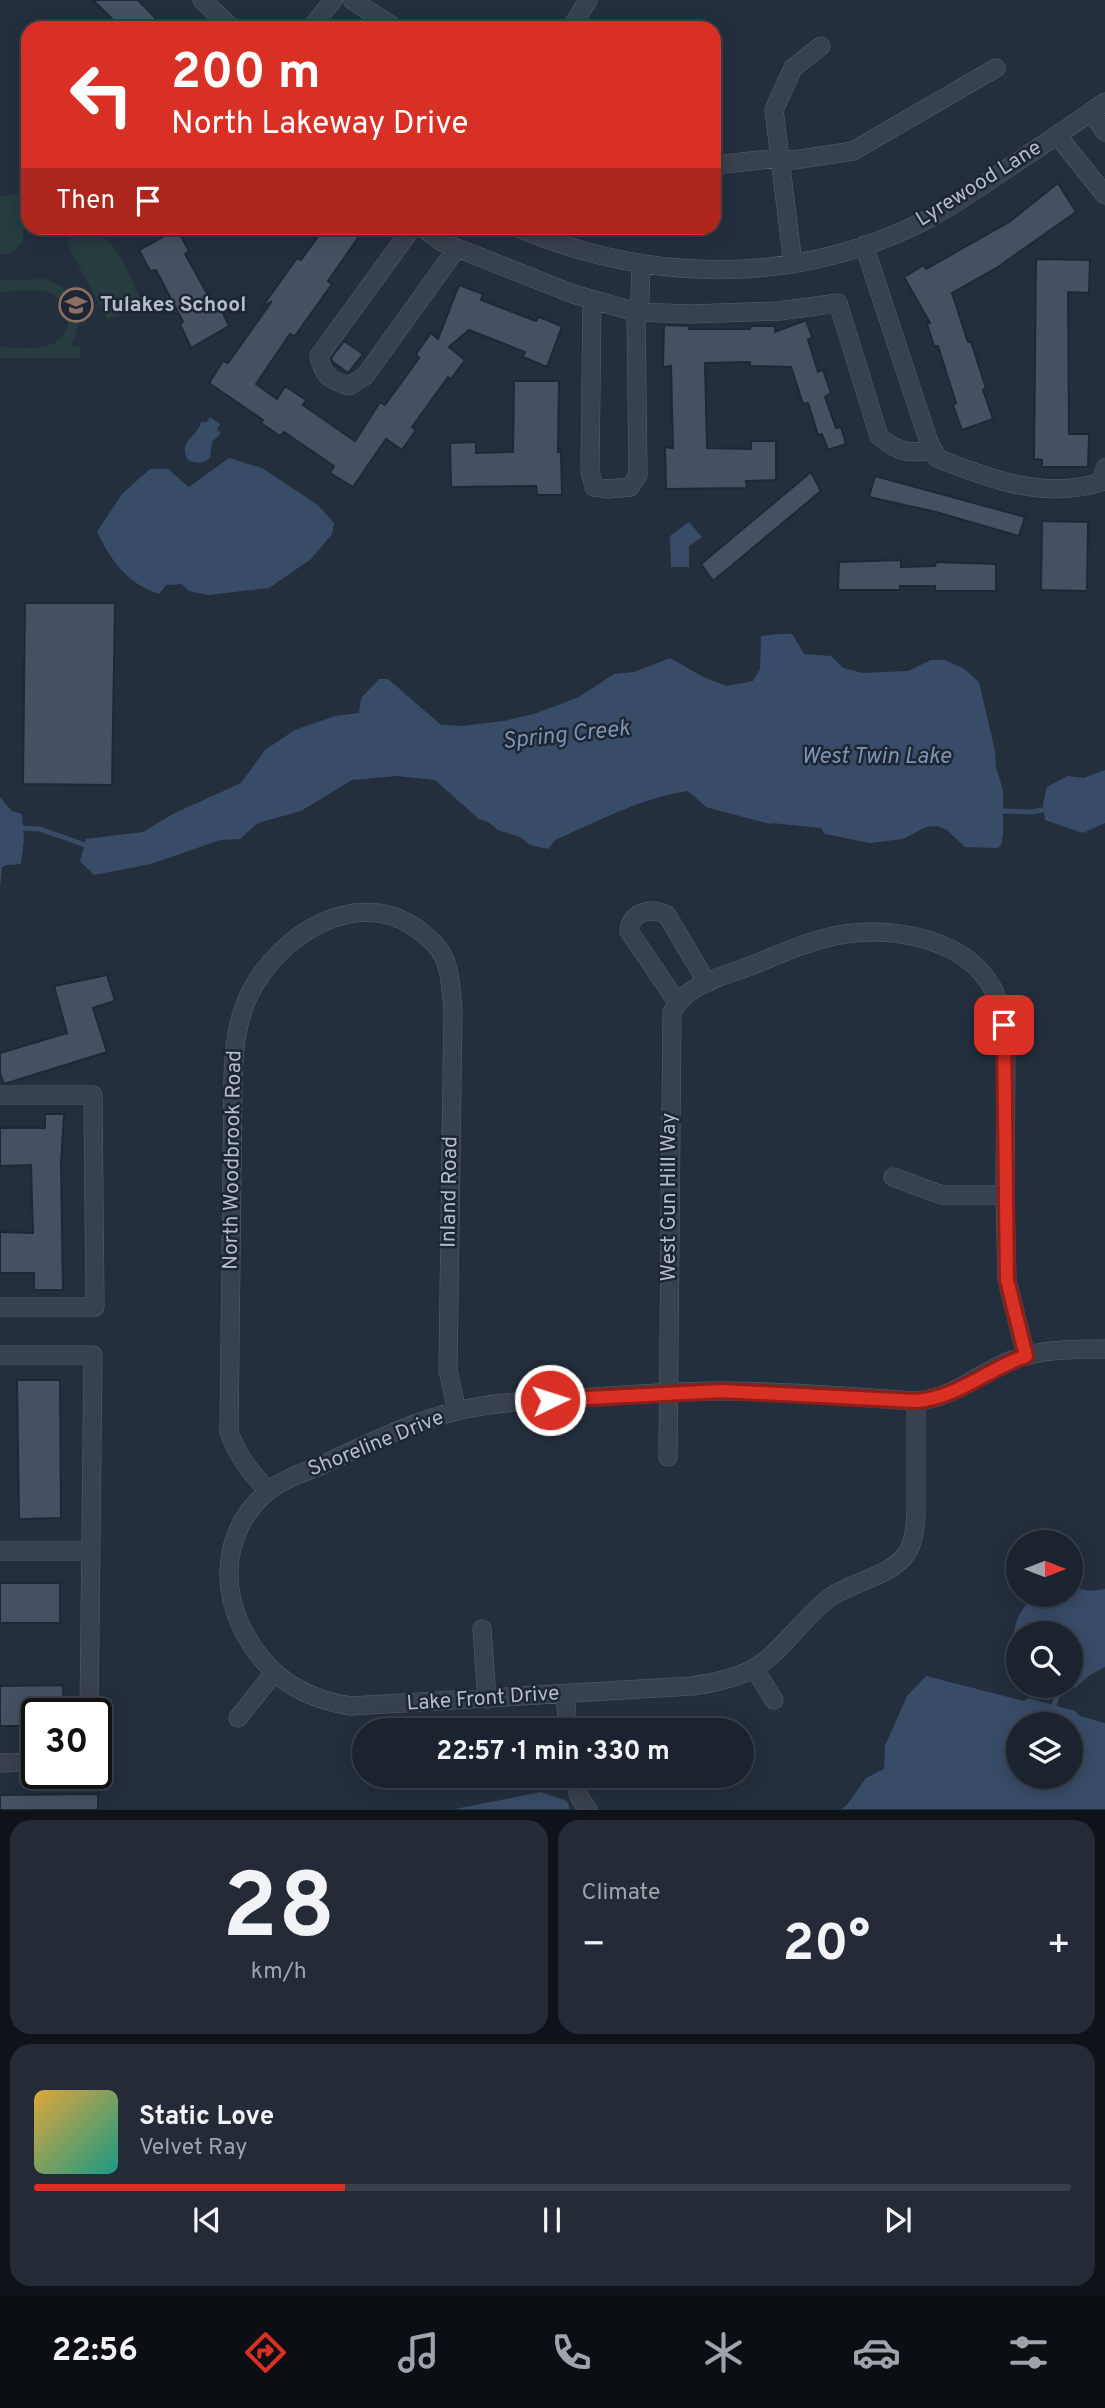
<!DOCTYPE html>
<meta charset="utf-8">
<style>
body{margin:0;font-family:Overpass,sans-serif;background:#242b36;color:#f1f3f6;height:100vh;display:flex;flex-direction:column;font-size:26px;white-space:nowrap}
*{box-sizing:border-box;margin:0}
p{font-size:23px;color:#a0a4aa}
.icon{flex:none;width:38px;height:38px;fill:none;stroke:currentColor;stroke-width:2;stroke-linecap:round;stroke-linejoin:round}
.map{position:relative;height:1810px;overflow:hidden}
.drawer{display:flex;flex-direction:column;gap:10px;padding:10px;background:#0f1319;flex:1}
.drawer>*{flex:none}
.guide{position:absolute;left:21px;top:21px;width:700px;height:214px;border-radius:21px;box-shadow:0 4px 18px #0003,0 0 0 2px #39404a;background:#d93025;color:#fff;overflow:hidden}
.needle{width:46px;rotate:90deg}
.tools{position:absolute;left:1006px;top:1530px;display:grid;gap:14px}
.tools a{display:grid;place-items:center;width:77px;height:77px;border-radius:50%;background:#1b232e;box-shadow:0 4px 18px #0003,0 0 0 2px #39404a;font-size:35px}
.speed{position:absolute;left:21px;top:1698px;display:flex;gap:14px;font-size:35px;font-weight:700;text-align:center}
.speed>*{display:grid;place-content:center;width:91px;height:91px;border-radius:50%;background:#1b232e;box-shadow:0 4px 18px #0003,0 0 0 2px #39404a;line-height:1}
.speed .limit{border:4px solid #111;border-radius:10px;background:#fff;color:#111}
.pin{position:absolute;display:grid;place-items:center;width:60px;height:60px;color:#fff;margin:-30px;border-radius:14px;box-shadow:0 4px 10px #0006}
.me{position:absolute;width:77px;margin:-38px;rotate:86deg;stroke-linejoin:round;filter:drop-shadow(0 0 5px #0008)}
.turn{display:flex;align-items:center;gap:24px;height:147px;padding:0 35px;font-size:32px}
.turn .icon{width:91px;height:91px;stroke-width:2.5}
.turn b{display:block;font-size:49px;line-height:60px}
.then{display:flex;align-items:center;height:66px;padding:0 35px;background:#0003;gap:14px;font-size:26px}
.big{font-size:52px;font-weight:700;line-height:1.1}
.drawer .card{flex:1;display:flex;flex-direction:column;justify-content:center;gap:10px;min-width:0;padding:0 24px;border-radius:21px;background:#242b36}
.drawer .dial{align-items:center;gap:0}
.dial b{font-size:91px;line-height:1}
.song{display:flex;align-items:center;gap:21px}
.cover{width:84px;height:84px;border-radius:10px;background:linear-gradient(135deg,hsl(40 70% 55%),hsl(170 70% 35%))}
.played{height:7px;border-radius:4px;background:linear-gradient(90deg,#d93025 30%,#39404a 30%)}
.keys{display:flex;justify-content:space-around;direction:ltr}
.heat{display:flex;justify-content:space-between;align-items:center;font-size:38px;direction:ltr}
.drawer .tiles{flex:1;display:grid;gap:10px;grid-template-columns:1fr 1fr}
.card:last-child{grid-column:span 2}
.trip{position:absolute;left:352px;top:1718px;width:402px;height:70px;border-radius:35px;background:#1b232e;box-shadow:0 4px 18px #0003,0 0 0 2px #39404a;font-weight:700;line-height:70px;text-align:center}
.dock{display:flex;height:112px;justify-content:space-around;align-items:center;background:#0b0e12;color:#a0a4aa}
.dock .icon{width:49px;height:49px}
.dock .current{color:#d93025}
.dock b{font-size:32px;color:#f1f3f6}
.map>svg:first-child{display:block}
</style>
<div class="map">
<svg width="1105" height="1810" viewBox="0 0 1105 1810">
<rect width="100%" height="100%" fill="#242f3e"/>
<path fill="#263c3f" d="M23 193V243L8 254H0V196Z
M76 228C115 227 129 275 143 305L108 320 67 244Z
M45 279C79 291 87 314 71 346L80 347V358H0V347C16 347 39 351 54 343 78 330 69 295 43 291 30 289 14 291 0 292V280Z"/>
<path fill="#394c67" fill-rule="evenodd" d="M210 417 220 424 217 430 221 433 212 442 210 458C202 464 197 464 188 460 177 441 197 438 201 422H207Z
M229 458 262 468 318 505 334 523 332 534 311 559 269 588 208 595 189 591 182 584 166 585 159 594C127 583 112 562 97 532L122 494 150 469H168L189 487Z
M689 522 702 537 689 546V567H671L670 536Z
M779 634H792L804 654 831 656 843 668 863 673 908 671 931 660H945L963 668 979 682 995 751 996 767 1003 790V834L1001 845 998 848 965 847 947 830 937 826 926 827 903 839 870 843 825 834 821 828 772 823 770 824 706 807 688 791C641 798 598 821 555 840L548 849 530 845 520 837 498 830 488 822 479 819 435 780 396 776 352 780 301 811 258 823 240 839 220 840 151 864 94 875 80 861 86 839 143 832 173 814 241 783 265 750 295 730 335 716 359 713 361 698 379 679H388L441 725 462 726 504 721 534 714 579 697 614 674 634 672 670 658 705 678 727 686 753 681 760 669 761 636Z
M1105 770V823L1083 833 1045 820 1043 804 1047 787 1068 776 1084 778Z
M0 797 12 811 22 814 24 840 21 864 7 865 2 867 0 888Z
M1071 1587 1091 1591 1105 1589V1667L1090 1675 1075 1688 1066 1685H1071V1633H1018V1659L1008 1654V1643C1014 1637 1014 1630 1016 1623 1026 1593 1045 1594 1071 1594Z
M926 1676 1024 1701 1028 1698 1075 1711 1080 1716 1105 1723V1809H841L846 1806 866 1778 884 1769 885 1746 907 1696ZM1018 1724H1071V1776H1018Z
M541 1792 567 1801 570 1809H455Z"/>
<g fill="none" stroke-linecap="round" stroke-linejoin="round">
<path stroke="#394c67" stroke-width="5" d="M999 811 1031 812 1048 809
M17 828 40 829 88 846
M1046 1724 1062 1685"/>
</g>
<path fill="#455162" stroke="#1f2835" stroke-width="2" d="M93 0H138L165 28H121Z
M1058 183 1076 212 998 267 952 293 968 342H971L986 388 983 390 993 419 962 430 953 405 956 403 938 346H934L927 324 930 323 904 277 924 265 926 269 1009 222Z
M324 228H365L328 281 332 284 295 336 290 334 256 384 277 399 285 386 306 400 303 405 355 441 380 402 385 405 419 358 416 354 431 333 438 339 459 285 483 294 481 300 536 321 539 317 562 326 547 367 523 357 525 352 469 330 449 347 465 360 451 379 448 377 412 427 416 430 402 450 386 439 353 487 330 473 334 466 284 432 280 436 261 423 263 420 209 383 223 361 228 363 272 301 262 307 297 258 301 260Z
M177 229 189 251 185 254 214 306 219 304 229 326 191 348 180 324 183 322 156 270 150 271 139 250Z
M1036 259 1090 260 1089 293 1068 292 1069 434H1089L1088 467H1042V460L1034 459Z
M806 320 812 337 808 340 818 372 823 370 831 393 825 397 836 428 841 427 846 444 828 450 822 434 818 435 808 403 803 404 791 367 750 366V362L705 363 707 448 751 449V441H776V480L746 481 747 488 666 489 665 447 673 448 671 366 663 367 664 325 689 326V329H750L751 326H775V332Z
M344 341 363 354 348 373 333 362 331 358Z
M514 381H559L558 452 561 451 562 495H537L536 486 451 487 450 443 476 442V453L513 452Z
M811 472 821 491 713 581 701 564Z
M875 476 1025 517 1019 536 936 512 869 497Z
M1042 521 1088 522 1087 591 1041 590Z
M901 560V567L935 566 936 562 996 564V591H935V586H900V590H838L839 562Z
M25 603H115L112 785 23 784Z
M107 975 115 1001 93 1008 107 1052 4 1084 0 1073V1053L67 1033 54 986Z
M45 1114H64L61 1164 63 1290H34V1273H0V1232L33 1233 31 1165 0 1166V1128H45Z
M17 1380H60L61 1518 19 1519Z
M0 1583H60V1623H0Z
M63 1685 64 1713H37V1726H0V1686Z
M98 1794V1810H0V1795Z"/>
<g fill="none" stroke-linecap="round" stroke-linejoin="round">
<defs>
<path id="minor" d="M202 0 232 28
M352 0 395 28
M311 28 333 0
M571 28 588 0
M1091 112 1105 132
M1057 135 1105 195
M714 165 779 158 794 160 853 151 996 68
M412 228 319 356C323 376 330 380 349 386L365 376 457 248
M423 228 442 242 573 294 636 312 690 314 779 311 838 303 879 436C898 453 909 453 934 451
M518 228C652 284 798 286 928 219 956 204 982 186 1008 168 1041 146 1073 125 1105 102
M864 245 929 442 937 458C989 479 1045 500 1101 482L1105 468
M793 264 774 110 793 68 821 46
M592 299 590 471 594 487 609 489 630 487 638 475 636 312 640 299 641 263
M677 1002 629 931C631 911 651 907 667 915L707 983
M0 1095H93L95 1307H0
M893 1177 942 1195H1005
M0 1355H93L89 1713
M916 1401V1513C915 1528 914 1546 903 1558 885 1577 854 1582 832 1596 803 1616 784 1651 753 1669 734 1679 713 1683 692 1686L351 1706C300 1698 264 1674 241 1626 219 1579 227 1526 267 1492 282 1479 306 1472 324 1464 367 1444 411 1422 457 1411 496 1401 538 1401 578 1398 625 1395 673 1391 721 1391 786 1391 851 1397 916 1401 953 1398 972 1378 1004 1363 1037 1349 1070 1349 1105 1349
M668 1457 672 1012C686 984 726 975 753 965 783 953 813 939 845 934 896 927 966 939 993 989 1002 1006 1005 1026 1006 1046L1005 1195 1007 1280 1026 1356
M268 1491C250 1472 238 1456 229 1432L233 1077C234 1048 237 1019 250 993 278 937 353 887 413 926 425 934 437 944 443 956 451 972 451 992 453 1009L448 1370 457 1411
M0 1551H91
M482 1629 487 1699
M754 1668 774 1700
M565 1694 568 1731
M238 1718 274 1673
M0 1763 37 1762
M573 1776 580 1798 588 1810"/>
</defs>
<use href="#minor" stroke="#565f6c" stroke-width="19"/>
<use href="#minor" stroke="#38414e" stroke-width="18"/>
</g>
<g fill="none" stroke-linecap="round" stroke-linejoin="round">
<defs>
<path id="route" d="M550 1400 722 1391 916 1401C957 1398 988 1369 1026 1356L1007 1280 1004 1025"/>
</defs>
<use href="#route" stroke="#8d1f18" stroke-width="18"/>
<use href="#route" stroke="#d93025" stroke-width="12"/>
</g>
<defs>
<symbol id="school-ring" viewBox="-11 -11 22 22"><circle r="9.5" fill="#1d2633" stroke="#8d6e63" stroke-width="1.5"/><path d="M0-5L7-2L0 1L-7-2ZM-4 1L0 2.5L4 1V4Q0 6-4 4Z" fill="#8d6e63"/></symbol>
</defs>
<g fill-rule="evenodd">
<use href="#school-ring" x="57" y="286" width="38" height="38"/>
</g>
<g text-anchor="middle" dominant-baseline="central" stroke-width="5" stroke-linejoin="round" paint-order="stroke">
<g font-size="21" fill="#b4bcc9" stroke="#1d2633">
<text transform="translate(979 184) rotate(-32)">Lyrewood Lane</text>
<text transform="translate(233 1160) rotate(-89)">North Woodbrook Road</text>
<text transform="translate(450 1192) rotate(-89)">Inland Road</text>
<text transform="translate(669 1197) rotate(-90)">West Gun Hill Way</text>
<text transform="translate(376 1444) rotate(-22)">Shoreline Drive</text>
<text transform="translate(483 1699) rotate(-4)">Lake Front Drive</text>
</g>
<g font-size="21" font-weight="bold" fill="#b4bcc9" stroke="#1d2633" text-anchor="start">
<text x="100" y="305">Tulakes School</text>
</g>
<g font-size="23" font-style="italic" fill="#7c92b1" stroke="#1d2633">
<text transform="translate(566 736) rotate(-6)">Spring Creek</text>
<text x="876" y="757">West Twin Lake</text>
</g>
</g>
</svg>
<div class="tools">
<a><svg class="needle" viewBox="-14 -14 28 28"><path d="M0-13l5 13h-10z" fill="#e53935"/><path d="M0 13l5-13h-10z" fill="#a0a4aa"/></svg></a>
<a><svg class="icon" aria-label="search" viewBox="0 0 24 24"><circle cx="10" cy="10" r="6"/><path d="M15 15l6 6"/></svg></a>
<a><svg class="icon" aria-label="layers" viewBox="0 0 24 24"><path d="M12 4l9 5-9 5-9-5zM3 14l9 5 9-5"/></svg></a>
</div>
<div class="speed"><div class="limit">30</div></div>
<div class="pin" style="left:1004px;top:1025px;background:#d93025"><svg class="icon" aria-label="arrive" viewBox="0 0 24 24"><path d="M6 21V4h12l-3 4 3 4H6"/></svg></div>
<svg class="me" style="left:550px;top:1400px" viewBox="-20 -20 40 40"><circle r="17" fill="#d93025" stroke="#fff" stroke-width="3"/><path d="M0-11L8 9 0 5-8 9z" fill="#fff"/></svg>
<div class="trip">22:57 · 1 min · 330 m</div>
<div class="guide">
<div class="turn"><svg class="icon" aria-label="left" viewBox="0 0 24 24"><path d="M17 20v-9H6M10 6l-5 5 5 5"/></svg><div><b>200 m</b>North Lakeway Drive</div></div>
<div class="then">Then<svg class="icon" aria-label="arrive" viewBox="0 0 24 24"><path d="M6 21V4h12l-3 4 3 4H6"/></svg></div>
</div>
</div>
<section class="drawer">
<div class="tiles">
<div class="card dial"><b>28</b><p>km/h</p></div>
<div class="card"><p>Climate</p>
<div class="heat"><a>−</a><b class="big">20°</b><a>+</a></div>
</div>
<div class="card">
<div class="song"><i class="cover"></i><div><b>Static Love</b><p>Velvet Ray</p></div></div>
<div class="played"></div>
<div class="keys"><svg class="icon" aria-label="previous" viewBox="0 0 24 24"><path d="M18 5L8 12l10 7zM5 5v14"/></svg><svg class="icon" aria-label="pause" viewBox="0 0 24 24"><path d="M8 5v14M16 5v14"/></svg><svg class="icon" aria-label="next" viewBox="0 0 24 24"><path d="M6 5l10 7-10 7zM19 5v14"/></svg></div>
</div>
</div>
</section>
<nav class="dock">
<b>22:56</b>
<svg class="icon current" aria-label="directions" viewBox="0 0 24 24"><path d="M12 3l9 9-9 9-9-9zM9 14v-3h6M13 9l2 2-2 2"/></svg>
<svg class="icon" aria-label="music" viewBox="0 0 24 24"><path d="M9 18V5l10-2v13"/><circle cx="6" cy="18" r="3"/><circle cx="16" cy="16" r="3"/></svg>
<svg class="icon" aria-label="phone" viewBox="0 0 24 24"><path d="M5 4h4l2 5-3 2q2 4 5 5l2-3 5 2v4C11 20 4 13 5 4z"/></svg>
<svg class="icon" aria-label="climate" viewBox="0 0 24 24"><path d="M12 3v18M4 7l16 10M4 17L20 7"/></svg>
<svg class="icon" aria-label="car" viewBox="0 0 24 24"><path d="M5 17H2v-5l4-1 3-4h7l3 4 3 1v5h-3M9 17h6M6 11h13"/><circle cx="7" cy="17" r="2"/><circle cx="17" cy="17" r="2"/></svg>
<svg class="icon" aria-label="filters" viewBox="0 0 24 24"><path d="M4 7h16M4 17h16"/><circle cx="9" cy="7" r="2"/><circle cx="15" cy="17" r="2"/></svg>
</nav>
